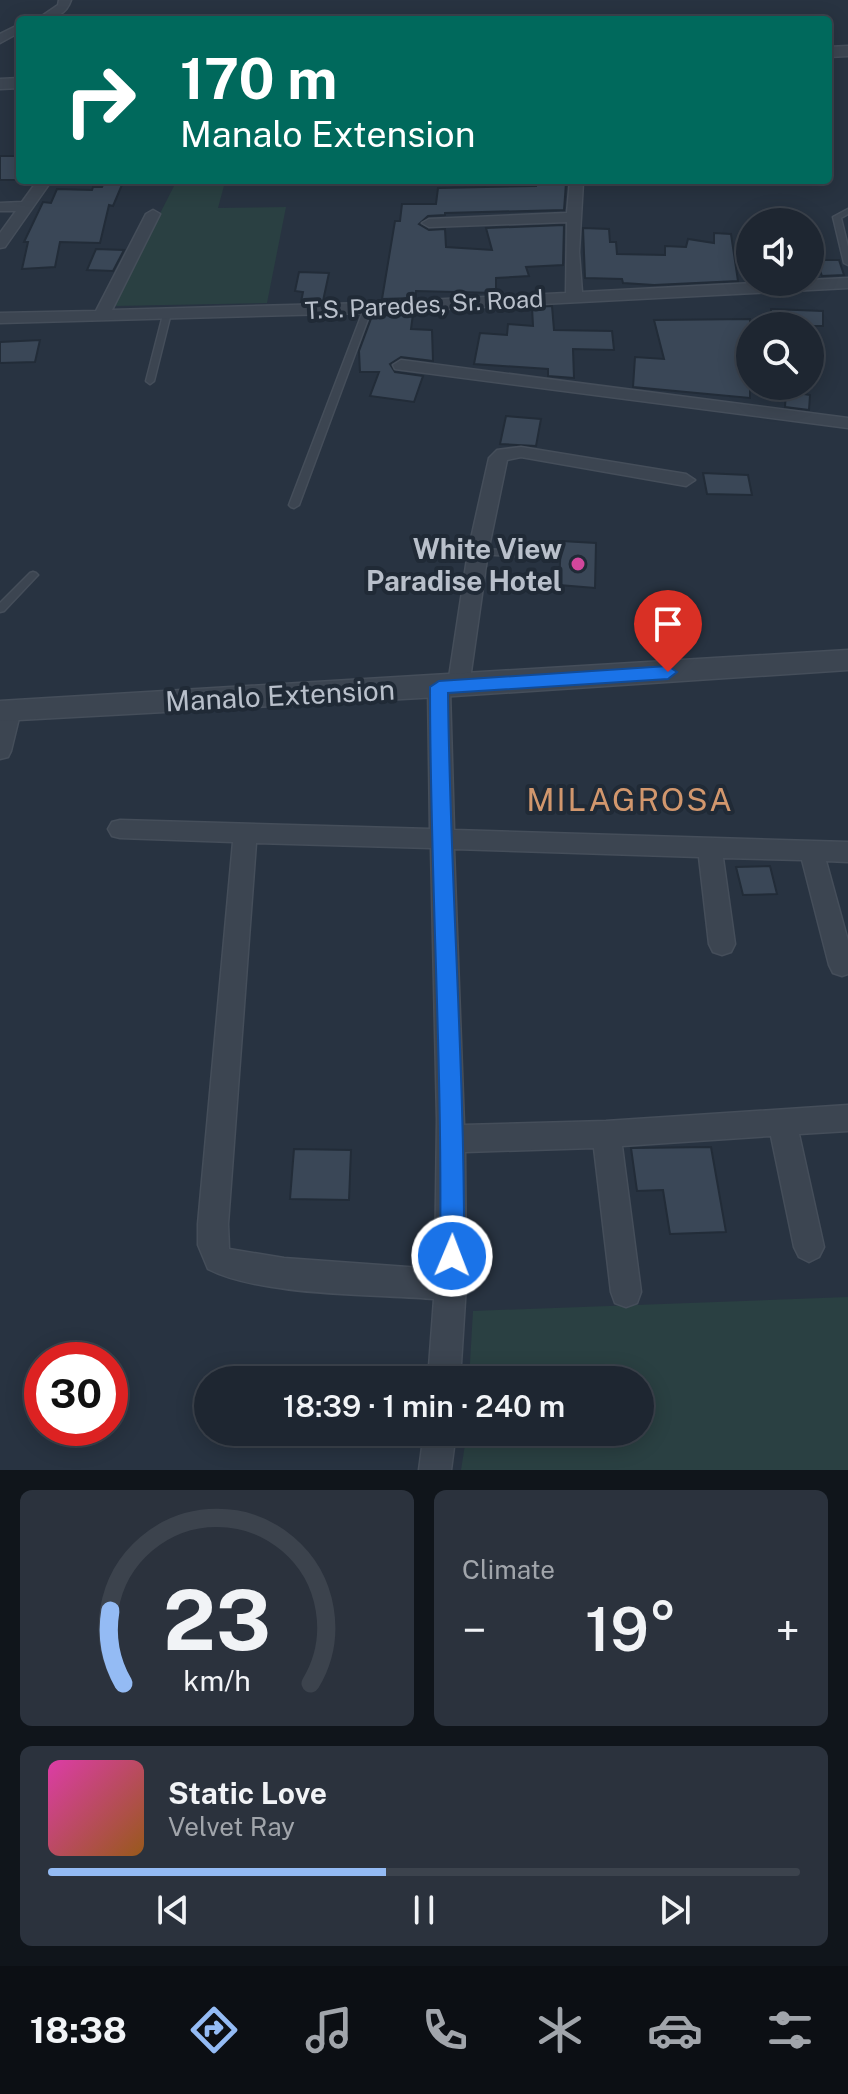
<!DOCTYPE html>
<meta charset="utf-8">
<style>
body{margin:0;font-family:"Public Sans",sans-serif;background:#2b323d;color:#f1f3f6;height:100vh;display:flex;flex-direction:column;font-size:30px;white-space:nowrap}
*{box-sizing:border-box;margin:0}
p{font-size:26px;color:#a1a5ab}
.icon{flex:none;width:44px;height:44px;fill:none;stroke:currentColor;stroke-width:2;stroke-linecap:round;stroke-linejoin:round}
.map{position:relative;height:1470px;overflow:hidden}
.details{display:flex;flex-direction:column;gap:20px;padding:20px;background:#10151b;flex:1}
.details>*{flex:none}
.banner{position:absolute;left:16px;top:16px;width:816px;height:168px;border-radius:8px;box-shadow:0 4px 20px #0003,0 0 0 2px #3c434d;background:#00695c;color:#fff;overflow:hidden}
.buttons{position:absolute;left:736px;top:208px;display:grid;gap:16px}
.buttons a{display:grid;place-items:center;width:88px;height:88px;border-radius:50%;background:#1e2631;box-shadow:0 4px 20px #0003,0 0 0 2px #3c434d;font-size:40px}
.speed{position:absolute;left:24px;top:1342px;display:flex;gap:16px;font-size:40px;font-weight:700;text-align:center}
.speed>*{display:grid;place-content:center;width:104px;height:104px;border-radius:50%;background:#1e2631;box-shadow:0 4px 20px #0003,0 0 0 2px #3c434d;line-height:1}
.speed .limit{border:12px solid #d22;background:#fff;color:#111}
.pin{position:absolute;display:grid;place-items:center;width:68px;height:68px;color:#fff;margin:-82px -34px;border-radius:50% 50% 50% 0;rotate:-45deg;box-shadow:0 0 8px #0007}
.pin .icon{rotate:45deg}
.me{position:absolute;width:88px;margin:-44px;rotate:1deg;stroke-linejoin:round;filter:drop-shadow(0 0 6px #0008)}
.turn{display:flex;align-items:center;gap:28px;height:168px;padding:0 32px;font-size:36px}
.turn .icon{width:104px;height:104px;stroke-width:2.5}
.turn b{display:block;font-size:56px;line-height:68px}
.big{font-size:60px;font-weight:600;line-height:1.1}
.details .card{flex:1;display:flex;flex-direction:column;justify-content:center;gap:12px;min-width:0;padding:0 28px;border-radius:12px;background:#2b323d}
.details .dial{align-items:center;gap:0}
.dial svg{height:208px;overflow:visible;fill:none;stroke:#3c434d;stroke-width:7;stroke-linecap:round;text-anchor:middle}
.dial text{fill:#f1f3f6;stroke:none}
.song{display:flex;align-items:center;gap:24px}
.cover{width:96px;height:96px;border-radius:12px;background:linear-gradient(135deg,hsl(320 70% 55%),hsl(30 70% 35%))}
.played{height:8px;border-radius:4px;background:linear-gradient(90deg,#94bbf4 45%,#3c434d 45%)}
.keys{display:flex;justify-content:space-around;direction:ltr}
.heat{display:flex;justify-content:space-between;align-items:center;font-size:44px;direction:ltr}
.details .tiles{flex:1;display:grid;gap:20px;grid-template-columns:1fr 1fr}
.card:last-child{grid-column:span 2}
.trip{position:absolute;left:194px;top:1366px;width:460px;height:80px;border-radius:40px;background:#1e2631;box-shadow:0 4px 20px #0003,0 0 0 2px #3c434d;font-weight:600;line-height:80px;text-align:center}
.dock{display:flex;height:128px;justify-content:space-around;align-items:center;background:#0c0f14;color:#a1a5ab}
.dock .icon{width:56px;height:56px}
.dock .current{color:#94bbf4}
.dock b{font-size:36px;color:#f1f3f6}
.map>svg:first-child{display:block}
</style>
<div class="map">
<svg width="848" height="1470" viewBox="0 0 848 1470">
<rect width="100%" height="100%" fill="#283341"/>
<path fill="#2a4042" d="M131 180 225 182 218 208 286 207 267 303 113 306 175 184 128 186Z
M848 1297V1470H461L467 1432H640V1380H469L473 1311Z"/>
<path fill="#3a4757" stroke="#222c38" stroke-width="2" d="M0 156H20V180H0Z
M105 180H124L113 206 109 205 100 243 60 242 55 267 22 269 28 242H24L43 202 51 203 57 189 92 190 93 187H102Z
M536 182 566 183 564 210 445 213V215L428 216 419 224 429 230 445 229 446 247 492 250 486 228 564 225 563 265 526 267 529 276 496 278V293L416 291V298L382 299 395 221H400L402 204H436L438 188 536 186Z
M583 228 609 229 610 242H616L617 254 665 255V246L686 247 688 239 714 243V233L731 234 738 281 654 285 623 283 622 279 585 278Z
M96 249 124 250 113 271 87 270Z
M816 260H839L844 275 822 276Z
M299 272 329 273 323 301 301 302 303 292 295 291Z
M552 306 554 330 612 331 614 350 573 349 574 378 548 376V369L474 364 480 333 507 335 508 324 533 326 532 307Z
M771 309 823 311V326H771Z
M413 314 411 329 432 330 433 361 401 357 390 364 395 372 423 376 414 402 370 396 379 372H360L359 351 372 316Z
M750 319V398L633 387 635 357 664 359 654 320Z
M40 340 35 362 0 363V342Z
M786 391 810 395 809 410 785 407Z
M506 416 541 419 536 446 500 444Z
M703 473 748 475 752 495 707 494Z
M561 541 596 543 595 588 559 585Z
M770 866 777 894 743 895 736 867Z
M711 1147 726 1232 670 1234 663 1190 637 1191 631 1148Z
M294 1149 351 1150 349 1200 290 1199Z"/>
<g fill="none" stroke-linecap="round" stroke-linejoin="round">
<defs>
<path id="service" d="M848 209V214L841 218 848 247V265L844 263 833 217Z
M365 306 372 308 299 505 294 508 291 507 289 505Z
M164 311 171 313 154 381 150 384 146 381Z
M478 549 551 552 556 555 551 558 475 554 473 552Z
M33 572 36 573 38 575 36 577 4 611 0 612V603L30 573Z"/>
<path id="minor" d="M59 0H71C66 16 51 20 36 20L58 5Z
M20 24V32L0 43V34Z
M38 180H52L5 247 0 248V233L16 211H0V203L22 202Z
M570 180 583 182 579 252 582 292 848 278V288L368 313 0 323V313L96 311 146 214 153 210 160 214 112 310 368 303 566 293 567 222 429 227 422 223 429 219 567 213Z
M401 360 848 418V428L395 369 393 365Z
M521 447 686 474 695 480 686 486 521 457 507 460 488 552 469 686 466 691 458 694 450 690 454 830 848 842V862L826 861 848 941V974L842 976 833 973 829 965 802 860 723 858 735 944 731 952 722 955 713 952 709 944 699 857 454 849 464 1125 606 1121 848 1105V1131L799 1134 824 1247 819 1257 809 1262 799 1257 794 1247 771 1136 622 1146 641 1292 637 1303 626 1307 615 1303 611 1292 594 1148 465 1152 466 1285 460 1380H428L434 1299C372 1294 260 1296 208 1269L198 1245V1224L233 842 120 838 112 836 108 829 112 822 120 820 430 829 428 687 431 681 439 679 448 684 468 552 489 458 497 450ZM256 843 431 848 437 1120 435 1269 284 1258 229 1249 228 1224Z
M10 702 18 704 21 710 11 751 8 757 0 759V709Z
M424 1432H456L451 1470H419Z"/>
<path id="tertiary" d="M848 46V56L828 57V47Z
M20 78V88L0 89V79Z
M848 650V670L439 697 0 721V701Z"/>
</defs>
<use href="#service" stroke="#454e5a" stroke-width="3"/>
<use href="#minor" stroke="#454e5a" stroke-width="3"/>
<use href="#tertiary" stroke="#454e5a" stroke-width="3"/>
<use href="#service" fill="#3c4551" fill-rule="evenodd"/>
<use href="#minor" fill="#3c4551" fill-rule="evenodd"/>
<use href="#tertiary" fill="#3c4551" fill-rule="evenodd"/>
</g>
<path fill="#1a73e8" stroke="#114b97" stroke-width="2" d="M668 666 677 672 668 679 448 693C450 881 465 1068 464 1256L460 1264 452 1268 443 1264 440 1256C443 1066 430 877 430 687L439 681Z"/>
<circle fill="#d1479c" stroke="#202a36" stroke-width="3" cx="578" cy="564" r="8"/>
<g text-anchor="middle" dominant-baseline="central" stroke-width="8" stroke-linejoin="round" paint-order="stroke">
<g font-size="24" fill="#b9c0cb" stroke="#202a36">
<text transform="translate(424 304) rotate(-3)">T.S. Paredes, Sr. Road</text>
</g>
<g font-size="28" font-weight="bold" fill="#b9c0cb" stroke="#202a36" text-anchor="end">
<text x="562" y="548">White View<tspan x="562" dy="32">Paradise Hotel</tspan></text>
</g>
<g font-size="28" fill="#b9c0cb" stroke="#202a36">
<text transform="translate(280 695) rotate(-3)">Manalo Extension</text>
</g>
<g font-size="32" letter-spacing="2" fill="#d2976d" stroke="#202a36">
<text x="630" y="799">MILAGROSA</text>
</g>
</g>
</svg>
<div class="buttons">
<a><svg class="icon" aria-label="sound" viewBox="0 0 24 24"><path d="M4 9h4l5-4v14l-5-4H4zM17 9q2 3 0 6"/></svg></a>
<a><svg class="icon" aria-label="search" viewBox="0 0 24 24"><circle cx="10" cy="10" r="6"/><path d="M15 15l6 6"/></svg></a>
</div>
<div class="speed"><div class="limit">30</div></div>
<div class="pin" style="left:668px;top:672px;background:#d93025"><svg class="icon" aria-label="arrive" viewBox="0 0 24 24"><path d="M6 21V4h12l-3 4 3 4H6"/></svg></div>
<svg class="me" style="left:452px;top:1256px" viewBox="-20 -20 40 40"><circle r="17" fill="#1a73e8" stroke="#fff" stroke-width="3"/><path d="M0-11L8 9 0 5-8 9z" fill="#fff"/></svg>
<div class="trip">18:39 · 1 min · 240 m</div>
<div class="banner">
<div class="turn"><svg class="icon" aria-label="right" viewBox="0 0 24 24"><path d="M7 20v-9h11M14 6l5 5-5 5"/></svg><div><b>170 m</b>Manalo Extension</div></div>
</div>
</div>
<section class="details">
<div class="tiles">
<div class="card dial"><svg viewBox="0 0 100 80">
<path d="M14 69A42 42 0 1 1 86 69"/>
<path d="M14 69A42 42 0 0 1 9 41" stroke="#94bbf4"/>
<text x="50" y="56" font-size="32" font-weight="700">23</text>
<text x="50" y="72" font-size="11">km/h</text>
</svg></div>
<div class="card"><p>Climate</p>
<div class="heat"><a>−</a><b class="big">19°</b><a>+</a></div>
</div>
<div class="card">
<div class="song"><i class="cover"></i><div><b>Static Love</b><p>Velvet Ray</p></div></div>
<div class="played"></div>
<div class="keys"><svg class="icon" aria-label="previous" viewBox="0 0 24 24"><path d="M18 5L8 12l10 7zM5 5v14"/></svg><svg class="icon" aria-label="pause" viewBox="0 0 24 24"><path d="M8 5v14M16 5v14"/></svg><svg class="icon" aria-label="next" viewBox="0 0 24 24"><path d="M6 5l10 7-10 7zM19 5v14"/></svg></div>
</div>
</div>
</section>
<nav class="dock">
<b>18:38</b>
<svg class="icon current" aria-label="directions" viewBox="0 0 24 24"><path d="M12 3l9 9-9 9-9-9zM9 14v-3h6M13 9l2 2-2 2"/></svg>
<svg class="icon" aria-label="music" viewBox="0 0 24 24"><path d="M9 18V5l10-2v13"/><circle cx="6" cy="18" r="3"/><circle cx="16" cy="16" r="3"/></svg>
<svg class="icon" aria-label="phone" viewBox="0 0 24 24"><path d="M5 4h4l2 5-3 2q2 4 5 5l2-3 5 2v4C11 20 4 13 5 4z"/></svg>
<svg class="icon" aria-label="climate" viewBox="0 0 24 24"><path d="M12 3v18M4 7l16 10M4 17L20 7"/></svg>
<svg class="icon" aria-label="car" viewBox="0 0 24 24"><path d="M5 17H2v-5l4-1 3-4h7l3 4 3 1v5h-3M9 17h6M6 11h13"/><circle cx="7" cy="17" r="2"/><circle cx="17" cy="17" r="2"/></svg>
<svg class="icon" aria-label="filters" viewBox="0 0 24 24"><path d="M4 7h16M4 17h16"/><circle cx="9" cy="7" r="2"/><circle cx="15" cy="17" r="2"/></svg>
</nav>
